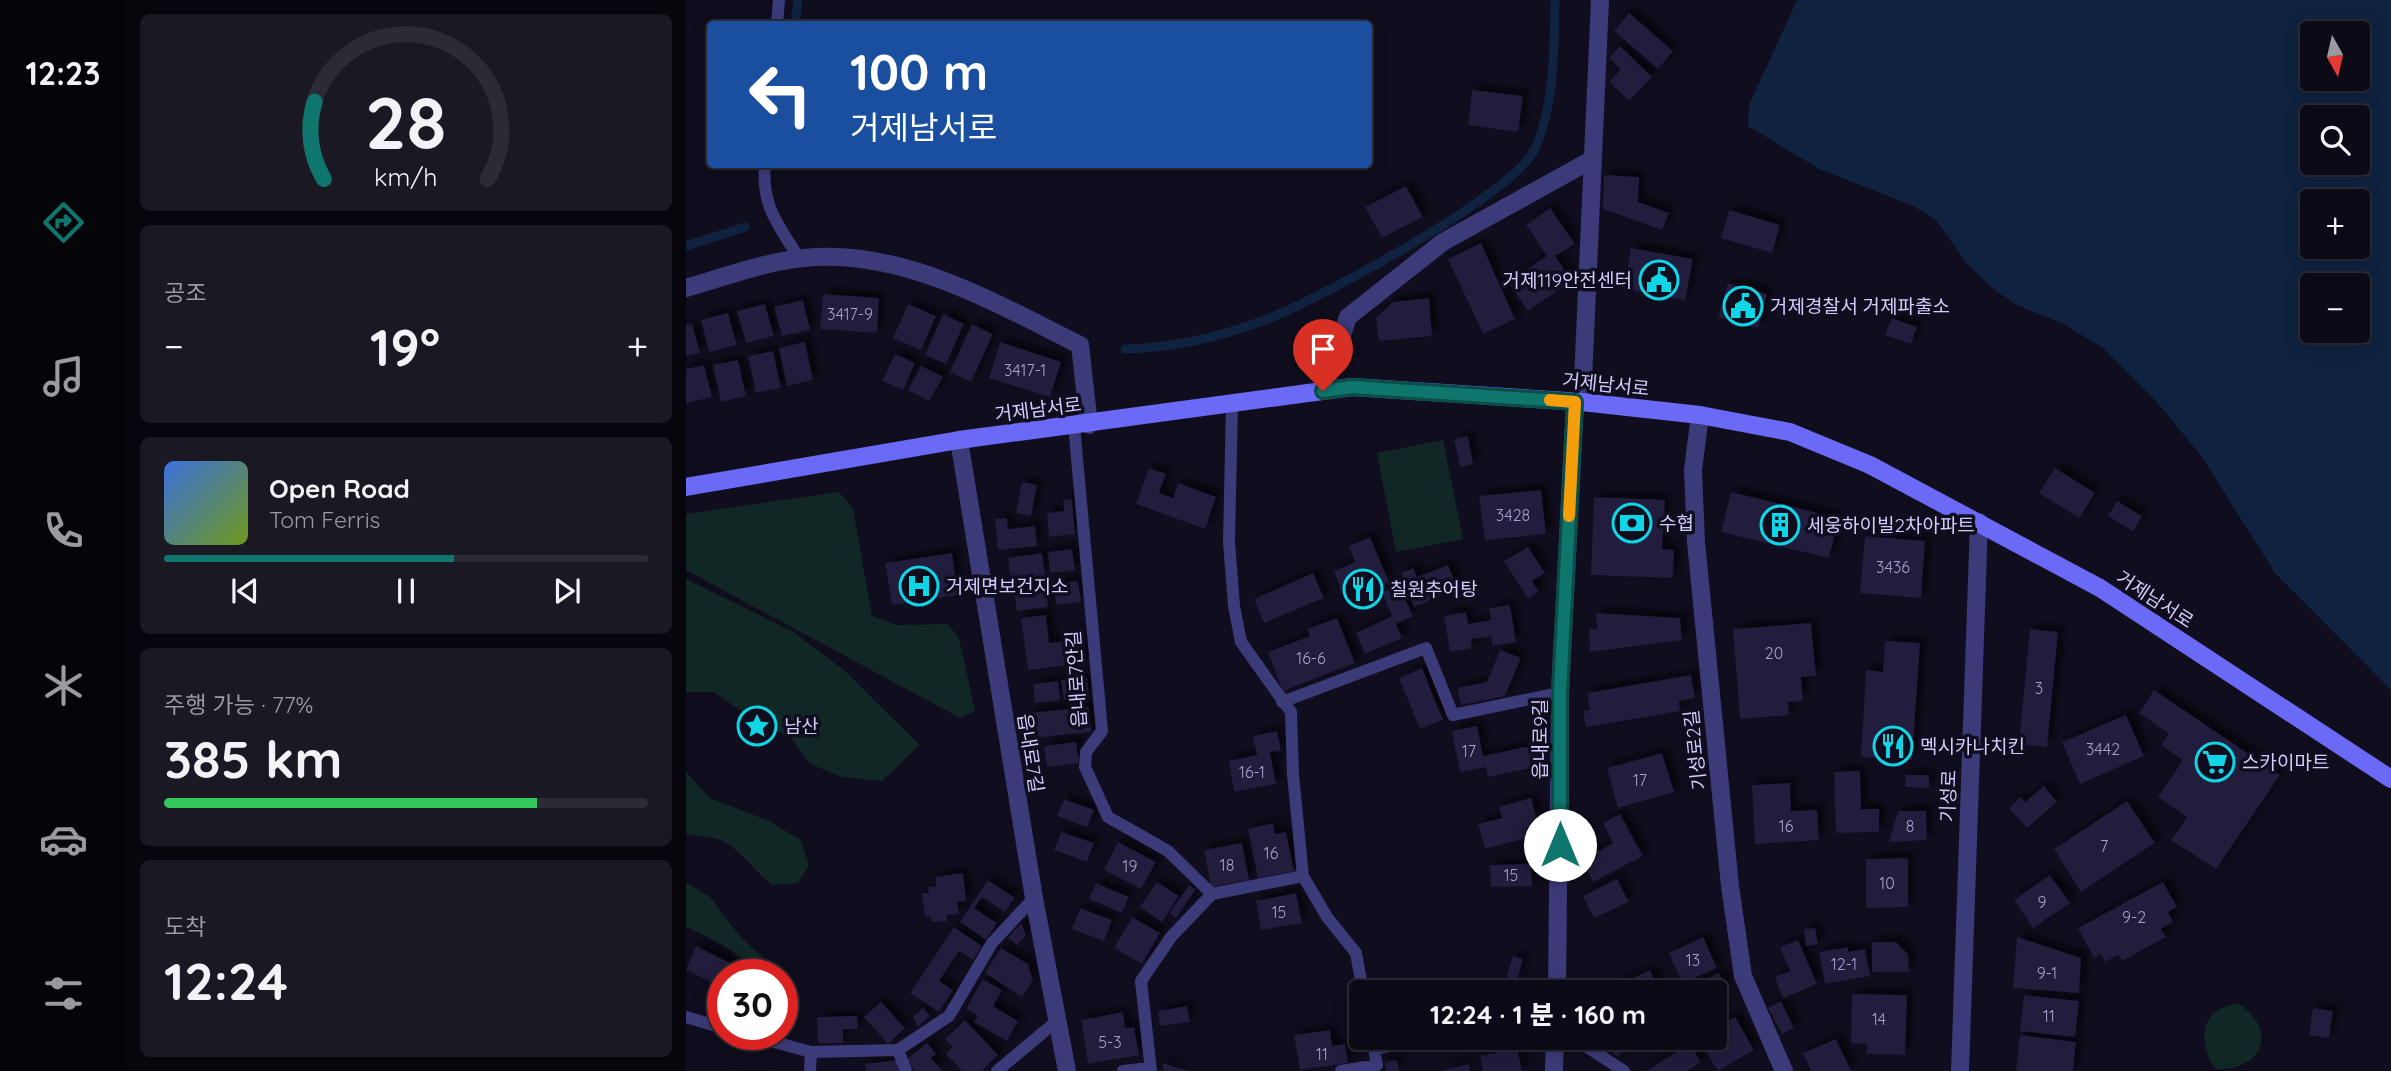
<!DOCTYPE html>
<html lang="ko">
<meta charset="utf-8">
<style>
body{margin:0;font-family:Quicksand,"Noto Sans KR",sans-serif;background:#1a1823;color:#f1f3f6;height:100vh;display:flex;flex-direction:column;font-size:26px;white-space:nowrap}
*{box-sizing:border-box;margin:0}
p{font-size:23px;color:#9a9aa1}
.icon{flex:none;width:38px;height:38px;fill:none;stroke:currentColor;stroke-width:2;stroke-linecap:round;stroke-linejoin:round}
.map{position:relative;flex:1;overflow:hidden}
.details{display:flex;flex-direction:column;gap:14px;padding:14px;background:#07060c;width:560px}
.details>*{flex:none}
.top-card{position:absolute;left:21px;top:21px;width:665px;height:147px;border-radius:7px;box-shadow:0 4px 18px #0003,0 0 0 2px #2c2b35;background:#1a4fa0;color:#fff;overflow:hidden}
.needle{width:46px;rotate:172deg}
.fabs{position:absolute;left:1614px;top:21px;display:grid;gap:14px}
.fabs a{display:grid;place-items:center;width:70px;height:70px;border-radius:7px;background:#0c0a16;box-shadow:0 4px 18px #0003,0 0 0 2px #2c2b35;font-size:35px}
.speed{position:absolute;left:21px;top:959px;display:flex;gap:14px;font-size:35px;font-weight:700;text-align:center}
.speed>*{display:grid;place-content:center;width:91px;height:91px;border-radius:50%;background:#0c0a16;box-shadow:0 4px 18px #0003,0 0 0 2px #2c2b35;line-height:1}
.speed .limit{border:10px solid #d22;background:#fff;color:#111}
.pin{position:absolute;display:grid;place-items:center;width:60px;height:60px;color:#fff;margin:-72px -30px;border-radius:50% 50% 50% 0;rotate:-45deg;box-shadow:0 0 7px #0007}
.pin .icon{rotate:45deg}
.me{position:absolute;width:77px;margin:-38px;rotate:0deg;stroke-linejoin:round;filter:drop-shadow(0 0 5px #0008)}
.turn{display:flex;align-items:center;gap:24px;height:147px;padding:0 28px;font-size:32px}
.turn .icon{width:91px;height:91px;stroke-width:2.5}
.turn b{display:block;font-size:49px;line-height:60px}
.big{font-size:52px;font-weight:800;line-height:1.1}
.details .card{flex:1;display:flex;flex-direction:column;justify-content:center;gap:10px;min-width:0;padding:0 24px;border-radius:10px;background:#1a1823}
.details .dial{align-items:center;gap:0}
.dial svg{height:182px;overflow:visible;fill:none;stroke:#2c2b35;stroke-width:7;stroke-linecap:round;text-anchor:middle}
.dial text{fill:#f1f3f6;stroke:none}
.song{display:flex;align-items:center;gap:21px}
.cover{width:84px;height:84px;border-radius:10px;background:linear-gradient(135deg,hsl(220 70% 55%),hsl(80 70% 35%))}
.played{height:7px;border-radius:4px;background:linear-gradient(90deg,#0f766e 60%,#2c2b35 60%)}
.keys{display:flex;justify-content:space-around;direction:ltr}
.heat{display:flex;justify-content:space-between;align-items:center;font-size:38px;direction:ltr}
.charge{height:10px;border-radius:5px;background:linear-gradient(90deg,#34c759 77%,#2c2b35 0)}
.trip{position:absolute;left:663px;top:980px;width:378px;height:70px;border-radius:7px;background:#0c0a16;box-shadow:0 4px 18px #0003,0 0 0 2px #2c2b35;font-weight:800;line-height:70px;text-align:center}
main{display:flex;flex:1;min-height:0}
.tab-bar{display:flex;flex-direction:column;width:126px;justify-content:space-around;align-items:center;background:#050409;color:#9a9aa1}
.tab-bar .icon{width:49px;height:49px}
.tab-bar .current{color:#0f766e}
.tab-bar b{font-size:32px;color:#f1f3f6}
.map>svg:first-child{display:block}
</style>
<main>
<nav class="tab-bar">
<b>12:23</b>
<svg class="icon current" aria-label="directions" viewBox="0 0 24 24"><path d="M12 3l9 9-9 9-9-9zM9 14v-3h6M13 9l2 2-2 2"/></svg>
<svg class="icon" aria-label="music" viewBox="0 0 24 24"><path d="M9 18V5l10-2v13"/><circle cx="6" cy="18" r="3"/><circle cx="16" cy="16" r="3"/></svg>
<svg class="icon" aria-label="phone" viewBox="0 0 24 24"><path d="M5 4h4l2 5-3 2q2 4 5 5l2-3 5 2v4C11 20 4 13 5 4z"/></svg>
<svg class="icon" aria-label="climate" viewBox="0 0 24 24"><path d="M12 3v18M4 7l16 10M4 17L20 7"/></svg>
<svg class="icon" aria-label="car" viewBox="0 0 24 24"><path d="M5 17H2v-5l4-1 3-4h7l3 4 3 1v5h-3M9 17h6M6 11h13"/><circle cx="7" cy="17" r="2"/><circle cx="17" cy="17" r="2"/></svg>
<svg class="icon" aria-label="filters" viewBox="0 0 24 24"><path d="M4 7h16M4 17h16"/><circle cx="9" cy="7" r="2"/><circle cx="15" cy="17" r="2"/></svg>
</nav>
<section class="details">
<div class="card dial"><svg viewBox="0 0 100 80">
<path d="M14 69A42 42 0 1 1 86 69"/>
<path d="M14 69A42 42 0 0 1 10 35" stroke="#0f766e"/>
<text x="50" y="56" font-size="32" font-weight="700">28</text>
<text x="50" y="72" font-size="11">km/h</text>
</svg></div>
<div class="card"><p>공조</p>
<div class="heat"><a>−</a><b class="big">19°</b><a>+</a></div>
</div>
<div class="card">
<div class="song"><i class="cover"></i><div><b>Open Road</b><p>Tom Ferris</p></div></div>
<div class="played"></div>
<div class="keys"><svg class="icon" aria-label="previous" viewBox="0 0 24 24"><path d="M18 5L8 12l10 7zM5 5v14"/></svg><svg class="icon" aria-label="pause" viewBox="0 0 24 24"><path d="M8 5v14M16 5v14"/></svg><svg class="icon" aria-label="next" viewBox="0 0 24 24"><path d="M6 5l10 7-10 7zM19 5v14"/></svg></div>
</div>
<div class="card"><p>주행 가능 · 77%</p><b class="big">385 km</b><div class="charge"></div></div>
<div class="card"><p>도착</p><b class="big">12:24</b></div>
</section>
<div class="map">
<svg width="1705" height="1071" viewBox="0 0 1705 1071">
<defs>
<filter id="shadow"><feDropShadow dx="6" dy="-6" stdDeviation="3.5" flood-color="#0009"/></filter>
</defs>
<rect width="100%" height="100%" fill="#100d1e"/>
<path fill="#112726" d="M757 440 777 539 710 552 691 453Z
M153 492 167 509 186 616 210 625 262 624 273 638 289 711 274 718 0 570V514Z
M0 579 106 631 158 670 234 745 196 781 156 777 124 764 106 739 61 715 28 692H0Z
M0 772 24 798 83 821 115 840 123 866 112 883 86 885C68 871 55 849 34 840 24 836 11 836 0 834Z
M0 882 24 897 53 935 95 975H70C53 952 26 938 0 927Z
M96 976 112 991V1013L97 1023Z
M1551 1003C1592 1027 1579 1071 1530 1069 1518 1055 1512 1025 1529 1012 1535 1007 1545 1005 1551 1003Z"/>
<path fill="#0f2340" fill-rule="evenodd" d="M1111 0H1705V690L1589 573 1516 457 1471 402 1417 348 1378 324 1331 305 1306 288 1282 265 1249 219 1225 205 1133 169 1062 126 1063 105ZM1626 33H1671V79H1626ZM1626 117H1671V163H1626ZM1626 201H1671V247H1626ZM1626 285H1671V331H1626Z"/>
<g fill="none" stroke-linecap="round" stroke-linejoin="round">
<path stroke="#0f2340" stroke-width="9" d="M109 24 112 0
M0 246 59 227
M439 349C487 348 534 337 579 320 631 300 830 194 850 147 869 101 868 48 869 0"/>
</g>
<path fill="#211a3d" filter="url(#shadow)" d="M943 13 987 51 972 69 928 31Z
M934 46 966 77 943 101 923 82 935 69 923 58Z
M786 90 837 96 832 132 782 125Z
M918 175 953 177 952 202 983 213 976 230 917 209Z
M720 186 737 217 696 238 679 207Z
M864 208 889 244 869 256 886 281 842 311 822 282 861 256 840 225Z
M1043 210 1094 225 1086 253 1035 238Z
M795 243 829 319 797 334 762 259Z
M945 248 1007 259 999 300 938 289Z
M1042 283 1081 294 1072 328 1032 317Z
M137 294 193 298 191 333 134 329Z
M743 298 746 336 693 341 690 318 707 302Z
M117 300 124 330 96 336 88 307Z
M79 304 88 336 60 343 51 311Z
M222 304 250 316 235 350 207 338Z
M42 313 51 345 23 352 15 320Z
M257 314 278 324 260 364 239 355Z
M1206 318 1231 327 1225 344 1199 335Z
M6 324 14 353 0 356V325Z
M286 324 307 334 285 382 264 372Z
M119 342 127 380 101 386 93 348Z
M314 342 375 362 364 397 303 378Z
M87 351 95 388 70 393 62 356Z
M209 354 229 363 217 390 196 381Z
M52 360 60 396 35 402 27 365Z
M18 365 26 397 0 403V369Z
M235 366 257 377 243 401 222 390Z
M782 436 787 464 774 467 768 439Z
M463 468 480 474 473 493 487 498 492 483 530 497 519 529 450 504Z
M1369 468 1409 493 1393 518 1353 493Z
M336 482 351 485 345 516 330 513Z
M855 490 860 534 799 540 793 496Z
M1045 492 1153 518 1143 558 1035 532Z
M908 497 979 500 976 549 988 550 987 578 905 575Z
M386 499 389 534 363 537 361 513 378 511 377 500Z
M1431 501 1456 516 1447 531 1422 516Z
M321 518 322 529 349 526 351 546 312 550 309 519Z
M1179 536 1239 541 1235 598 1174 593Z
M684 537 703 582 659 600 648 571 669 562 663 546Z
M842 547 859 573 846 581 853 592 842 599 818 561Z
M386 549 389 570 364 573 362 552Z
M266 553 272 595 206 605 199 563Z
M356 553 359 575 325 580 322 558Z
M762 565 772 589 728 607 715 573 727 568 731 577Z
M627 573 638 598 578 623 568 599Z
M392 581 395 602 370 605 368 584Z
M713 585 727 616 710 624 716 638 679 654 670 633 706 616 696 592Z
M360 586 362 607 331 611 328 590Z
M824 605 830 642 807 646 805 636 785 639 786 648 764 652 758 616 780 612 782 624 805 620 803 608Z
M910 613 994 618 996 640 904 652 903 629H911Z
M360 615 363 643 395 639 399 663 342 670 335 618Z
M651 618 669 663 597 691 582 652 624 636 621 629Z
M1125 623 1130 676 1115 677 1117 701 1102 702 1103 715 1054 719 1047 629Z
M1344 629 1372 632 1361 747 1333 744Z
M1199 641 1234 643 1226 760 1175 757 1180 670 1197 672Z
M814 650 835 658 819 696 775 705 771 688 801 682Z
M736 668 757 720 734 729 713 678Z
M1005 675 1009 698 993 701 994 711 900 727 897 711 904 710 901 693Z
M401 678 403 697 378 700 375 680Z
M372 681 374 700 349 703 347 684Z
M1468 690 1594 775 1530 869 1485 840 1501 817 1472 797 1497 760 1475 745 1483 734 1453 713Z
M403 707 405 732 345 738 343 713Z
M1440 715 1458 756 1394 784 1376 742Z
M791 726 797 756 844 746 849 767 802 777 800 767 774 772 766 731Z
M591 731 595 751 584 752 590 784 548 792 543 761 571 755 567 736Z
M390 742 393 763 361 767 358 746Z
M976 753 988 792 932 808 921 768Z
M1174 771 1175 809H1193V832L1150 833 1148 772Z
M1220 775H1243V788L1219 787Z
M1104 783 1105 811 1131 810 1133 840 1069 844 1066 785Z
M1358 786 1371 802 1341 828 1323 808 1335 797 1339 802Z
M845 798 855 834 799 849 792 824 816 818 813 807Z
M378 799 408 810 401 827 371 816Z
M1441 801 1469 843 1395 892 1368 849Z
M1212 811H1240L1241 840 1203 842Z
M934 814 957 856 907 882 896 860 927 843 917 823Z
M587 823 589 834 600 832 608 871 572 878 562 829Z
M375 832 408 843 401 862 368 850Z
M432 842 470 862 455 889 418 870Z
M556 843 563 880 525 887 518 850Z
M1222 858V907L1180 908V859Z
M845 864 846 886 805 887 804 865Z
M277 873 280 901 271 902 273 914 261 915V921L245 922V917H239L236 893H243L242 887 250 886 249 877Z
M1364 875 1384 903 1347 928 1328 900Z
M931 879 943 902 908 918 897 896Z
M302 880 329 898 319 912 296 897 288 908 311 923 300 940 274 922Z
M471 882 493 896 476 922 454 907Z
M1477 882 1491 907 1482 912 1487 922 1475 929 1480 937 1436 961 1432 955 1419 962 1415 954 1408 958 1392 928Z
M410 883 443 897 436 913 403 899Z
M503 885 510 889 490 918 483 913Z
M610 893 616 923 575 930 570 901Z
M394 908 426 920 418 941 386 929Z
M446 917 474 933 456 964 428 948Z
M335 923 340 935 331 945 322 938Z
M268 927 296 946 287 960 273 951 253 981 267 990 253 1012 224 993Z
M1129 928 1132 944 1120 946 1118 929Z
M1017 937 1031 968 996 983 983 953Z
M1331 937 1395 958 1393 993 1327 988Z
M1112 940 1131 984 1097 998 1089 977 1104 971 1094 947Z
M1186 942H1210L1222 954 1223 972H1186Z
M10 946 64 973 37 975V1014L19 1005 30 984 0 970Z
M1162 947V952L1179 949 1184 976 1139 984 1133 952Z
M315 948 342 964 347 980 336 997 299 973Z
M827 956 837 959 831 981 820 977Z
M964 970 974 992H927L925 988Z
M1033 973 1040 987 1029 992H992Z
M297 979 316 990 307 1006 332 1021 321 1041 288 1022 292 1016 280 1009Z
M1166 994 1221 995 1219 1055 1181 1054V1044L1165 1043Z
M1338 995 1393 1001 1389 1037 1334 1031Z
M1095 1001 1108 1028 1096 1034 1082 1008Z
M195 1002 219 1028 202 1044 178 1017Z
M501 1006 504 1022 474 1026 472 1011Z
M237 1008 244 1016 232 1027 227 1017Z
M1627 1008 1647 1011 1643 1038 1623 1035Z
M437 1012 439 1028 448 1027 453 1055 402 1064 395 1020Z
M171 1016 172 1029H157V1043H132L131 1017Z
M1049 1017 1068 1050 1032 1071 1012 1039 1029 1038V1028Z
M279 1020 312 1055 296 1071H276L260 1054 267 1047 259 1039Z
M644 1030 646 1046 659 1044 662 1063 614 1070 608 1035Z
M1334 1035 1390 1042 1387 1071H1330Z
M829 1038 836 1071H797L794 1056 814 1052 811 1039Z
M912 1038H950L931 1057Z
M974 1038H996V1040L976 1046Z
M1150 1039 1165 1071H1125L1117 1053Z
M241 1043 250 1054 245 1058 256 1071H229L220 1060Z
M1003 1044 1015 1062 1001 1071H960Z
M212 1060 213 1071H180L179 1064Z
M711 1060 713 1071H700L699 1062Z
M476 1063 500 1070V1071H478Z
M783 1064 784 1071H758V1070Z"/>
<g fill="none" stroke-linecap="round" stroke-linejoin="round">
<path stroke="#3c3b7a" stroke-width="12" d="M91 24 93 0
M79 164C75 207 93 225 114 260
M546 404 543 542 548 606 555 642 605 712 607 775 617 876
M388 426 416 731 400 752 399 767 422 817 482 851 526 894 617 876 641 917 670 953 677 992
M596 702 740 648 767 715 874 693
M0 1017 37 1028
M59 1034 125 1052 124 1071
M869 1041 898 1045 938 1071
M212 1050 263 1016 306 943 348 898
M688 1050 729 1038
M125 1052 212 1050 220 1071
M311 1071 372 1020
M437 1071 464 1068
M465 1071 455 981 485 937 526 894
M655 1071 691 1065 686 1038"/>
<path stroke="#3c3b7a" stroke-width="18" d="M0 288C41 276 87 259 129 257 224 252 313 305 394 345L403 425
M637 391 662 317 757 242 907 159
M896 402 914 0
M1014 415 1007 470 1010 542 1044 886 1057 976 1098 1071
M273 440 348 898 381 1071
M871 992 874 693 889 402
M868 1071 869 1038
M1274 1071 1293 522"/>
<path stroke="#6a6af6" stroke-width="18" d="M0 487 273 440 666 387 896 402 1014 415 1104 432 1184 465 1414 588 1705 779"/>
</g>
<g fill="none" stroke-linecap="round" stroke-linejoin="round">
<defs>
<path id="route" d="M637 391 666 387 889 402 874 692V845"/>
</defs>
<use href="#route" stroke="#0a4d48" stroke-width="18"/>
<use href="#route" stroke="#0f766e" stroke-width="12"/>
<path stroke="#f59e0b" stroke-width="12" d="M864 400 889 402 883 516"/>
</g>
<defs>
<symbol id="civic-ring" viewBox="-11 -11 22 22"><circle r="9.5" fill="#100d1e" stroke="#0ed6e7" stroke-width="1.5"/><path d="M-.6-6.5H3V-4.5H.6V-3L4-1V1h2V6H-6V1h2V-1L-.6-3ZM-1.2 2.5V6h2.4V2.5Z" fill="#0ed6e7"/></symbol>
<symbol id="bank-ring" viewBox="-11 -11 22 22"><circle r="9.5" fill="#100d1e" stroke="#0ed6e7" stroke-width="1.5"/><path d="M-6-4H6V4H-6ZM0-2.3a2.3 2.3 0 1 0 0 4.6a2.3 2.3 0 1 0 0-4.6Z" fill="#0ed6e7"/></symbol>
<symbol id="building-ring" viewBox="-11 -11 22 22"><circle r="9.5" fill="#100d1e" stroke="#0ed6e7" stroke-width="1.5"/><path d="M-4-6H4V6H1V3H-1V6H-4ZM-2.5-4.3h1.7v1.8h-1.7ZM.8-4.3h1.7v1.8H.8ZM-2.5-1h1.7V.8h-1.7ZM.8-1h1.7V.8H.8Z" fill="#0ed6e7"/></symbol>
<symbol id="hospital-ring" viewBox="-11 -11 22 22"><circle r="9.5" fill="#100d1e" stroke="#0ed6e7" stroke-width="1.5"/><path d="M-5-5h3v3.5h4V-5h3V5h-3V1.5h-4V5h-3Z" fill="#0ed6e7"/></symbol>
<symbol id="restaurant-ring" viewBox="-11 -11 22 22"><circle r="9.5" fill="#100d1e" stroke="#0ed6e7" stroke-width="1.5"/><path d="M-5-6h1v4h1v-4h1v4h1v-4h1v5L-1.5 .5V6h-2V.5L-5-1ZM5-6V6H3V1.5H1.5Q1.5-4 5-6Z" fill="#0ed6e7"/></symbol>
<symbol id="sight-ring" viewBox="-11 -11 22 22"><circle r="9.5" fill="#100d1e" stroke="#0ed6e7" stroke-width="1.5"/><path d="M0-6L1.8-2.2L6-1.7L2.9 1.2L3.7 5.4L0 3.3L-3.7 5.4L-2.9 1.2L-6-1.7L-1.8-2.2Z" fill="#0ed6e7"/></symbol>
<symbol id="supermarket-ring" viewBox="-11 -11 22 22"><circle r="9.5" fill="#100d1e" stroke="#0ed6e7" stroke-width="1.5"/><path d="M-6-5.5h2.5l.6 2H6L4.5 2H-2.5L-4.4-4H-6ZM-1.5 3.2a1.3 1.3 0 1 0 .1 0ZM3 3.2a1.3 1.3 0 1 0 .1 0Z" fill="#0ed6e7"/></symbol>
</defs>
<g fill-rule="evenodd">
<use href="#civic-ring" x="951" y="258" width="44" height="44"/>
<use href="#civic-ring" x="1035" y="284" width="44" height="44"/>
<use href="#bank-ring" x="924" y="501" width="44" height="44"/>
<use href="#building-ring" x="1072" y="503" width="44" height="44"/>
<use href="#hospital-ring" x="211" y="564" width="44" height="44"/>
<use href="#restaurant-ring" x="655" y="567" width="44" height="44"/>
<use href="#sight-ring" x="49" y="704" width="44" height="44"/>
<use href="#restaurant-ring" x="1185" y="724" width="44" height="44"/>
<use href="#supermarket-ring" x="1507" y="740" width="44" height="44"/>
</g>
<g text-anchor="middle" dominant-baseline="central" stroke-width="7" stroke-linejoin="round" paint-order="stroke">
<g font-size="16" fill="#a5a0cc">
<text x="164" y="314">3417-9</text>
<text x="339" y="370">3417-1</text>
<text x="827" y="515">3428</text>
<text x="1207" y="567">3436</text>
<text x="1088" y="653">20</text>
<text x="625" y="658">16-6</text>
<text x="1353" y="688">3</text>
<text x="1417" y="749">3442</text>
<text x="783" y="751">17</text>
<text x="566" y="772">16-1</text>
<text x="954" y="780">17</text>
<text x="1100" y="826">16</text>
<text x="1224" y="826">8</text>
<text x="1418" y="846">7</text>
<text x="585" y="853">16</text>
<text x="541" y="865">18</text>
<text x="444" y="866">19</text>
<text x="825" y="875">15</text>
<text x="1201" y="883">10</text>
<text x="1356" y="902">9</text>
<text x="593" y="912">15</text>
<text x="1448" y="917">9-2</text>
<text x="1007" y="960">13</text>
<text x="1158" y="964">12-1</text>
<text x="1361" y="973">9-1</text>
<text x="1363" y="1016">11</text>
<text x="1193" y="1019">14</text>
<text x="424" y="1042">5-3</text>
<text x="636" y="1054">11</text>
</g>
<g font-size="19" fill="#d1cdfc" stroke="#100d1e" text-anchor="start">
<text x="946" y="280" text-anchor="end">거제119안전센터</text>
<text x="1084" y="306">거제경찰서 거제파출소</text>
<text x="973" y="523">수협</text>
<text x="1121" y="525">세웅하이빌2차아파트</text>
<text x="260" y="586">거제면보건지소</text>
<text x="704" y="589">칠원추어탕</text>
<text x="98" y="726">남산</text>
<text x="1234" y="746">멕시카나치킨</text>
<text x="1556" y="762">스카이마트</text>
</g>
<g font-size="19" fill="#d1cdfc" stroke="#100d1e">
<text transform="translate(920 384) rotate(6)">거제남서로</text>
<text transform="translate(352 409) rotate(-7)">거제남서로</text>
<text transform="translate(1469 599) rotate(33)">거제남서로</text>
<text transform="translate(390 679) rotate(-94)">읍내로7안길</text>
<text transform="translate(854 739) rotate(-90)">읍내로9길</text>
<text transform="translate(1009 750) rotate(-96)">기성로2길</text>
<text transform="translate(345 753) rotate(81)">읍내로7길</text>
<text transform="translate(1262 796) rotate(-88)">기성로</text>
</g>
</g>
</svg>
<div class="fabs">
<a><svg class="needle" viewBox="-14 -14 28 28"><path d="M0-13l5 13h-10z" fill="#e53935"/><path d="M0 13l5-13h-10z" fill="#9a9aa1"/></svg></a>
<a><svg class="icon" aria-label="search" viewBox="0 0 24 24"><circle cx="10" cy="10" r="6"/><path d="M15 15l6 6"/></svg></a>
<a>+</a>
<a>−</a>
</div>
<div class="speed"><div class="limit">30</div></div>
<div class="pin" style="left:637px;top:391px;background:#d93025"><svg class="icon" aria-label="arrive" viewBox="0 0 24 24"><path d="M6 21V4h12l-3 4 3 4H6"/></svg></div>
<svg class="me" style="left:874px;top:845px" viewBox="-20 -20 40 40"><circle r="19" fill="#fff"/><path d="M0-13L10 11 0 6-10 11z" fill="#0f766e"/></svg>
<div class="trip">12:24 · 1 분 · 160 m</div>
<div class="top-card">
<div class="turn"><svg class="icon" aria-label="left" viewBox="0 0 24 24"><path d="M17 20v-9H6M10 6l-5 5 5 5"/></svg><div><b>100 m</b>거제남서로</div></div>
</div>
</div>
</main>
